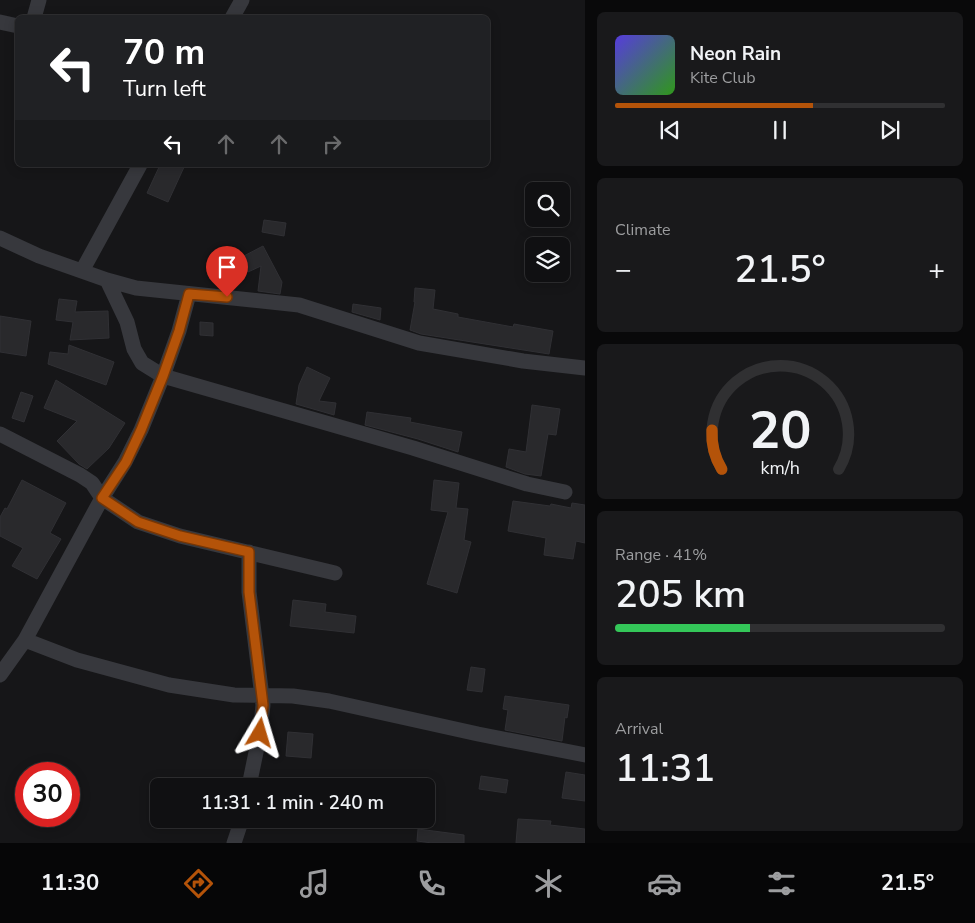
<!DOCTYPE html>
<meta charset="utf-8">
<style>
body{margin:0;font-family:"Nunito Sans",sans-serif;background:#19191b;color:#f1f3f6;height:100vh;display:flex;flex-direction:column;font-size:19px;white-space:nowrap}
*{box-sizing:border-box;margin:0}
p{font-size:16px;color:#9c9d9f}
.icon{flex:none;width:28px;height:28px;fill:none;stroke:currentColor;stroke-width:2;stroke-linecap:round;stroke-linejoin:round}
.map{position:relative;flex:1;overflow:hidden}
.sheet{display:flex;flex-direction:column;gap:12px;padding:12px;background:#09090a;width:390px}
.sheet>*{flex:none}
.guide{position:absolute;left:15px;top:15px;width:475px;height:152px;border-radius:8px;box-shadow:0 2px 12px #0003,0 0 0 1px #303032;background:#202124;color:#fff;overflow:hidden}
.buttons{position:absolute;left:525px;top:182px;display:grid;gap:10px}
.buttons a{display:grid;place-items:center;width:45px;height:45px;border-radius:8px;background:#101012;box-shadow:0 2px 12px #0003,0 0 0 1px #303032;font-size:25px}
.speed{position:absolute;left:15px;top:762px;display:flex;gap:10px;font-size:25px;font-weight:700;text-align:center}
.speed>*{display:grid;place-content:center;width:65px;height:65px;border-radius:50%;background:#101012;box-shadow:0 2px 12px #0003,0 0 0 1px #303032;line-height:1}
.speed .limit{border:8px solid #d22;background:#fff;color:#111}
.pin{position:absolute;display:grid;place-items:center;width:42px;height:42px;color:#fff;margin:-51px -21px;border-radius:50% 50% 50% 0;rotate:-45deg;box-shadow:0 0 5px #0007}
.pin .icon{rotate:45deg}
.me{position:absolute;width:55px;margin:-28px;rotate:7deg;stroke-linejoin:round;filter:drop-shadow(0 0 4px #0008)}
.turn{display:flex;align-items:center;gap:18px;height:105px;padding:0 25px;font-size:22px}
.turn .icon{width:65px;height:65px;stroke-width:2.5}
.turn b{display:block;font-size:35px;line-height:42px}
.lanes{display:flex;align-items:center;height:48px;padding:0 25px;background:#0003;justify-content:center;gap:25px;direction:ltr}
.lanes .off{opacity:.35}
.big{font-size:38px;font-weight:600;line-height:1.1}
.sheet .tile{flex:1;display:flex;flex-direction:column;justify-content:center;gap:8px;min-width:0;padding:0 18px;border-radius:8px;background:#19191b}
.sheet .dial{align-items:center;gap:0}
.dial svg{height:130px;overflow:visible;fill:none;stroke:#303032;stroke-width:7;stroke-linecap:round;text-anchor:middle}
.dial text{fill:#f1f3f6;stroke:none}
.song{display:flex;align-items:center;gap:15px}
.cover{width:60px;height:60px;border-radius:8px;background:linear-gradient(135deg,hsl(250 70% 55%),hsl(110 70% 35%))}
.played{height:5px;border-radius:2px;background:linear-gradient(90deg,#b45309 60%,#303032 60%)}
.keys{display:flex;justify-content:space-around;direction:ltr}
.heat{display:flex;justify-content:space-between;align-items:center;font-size:28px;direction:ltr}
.charge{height:8px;border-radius:4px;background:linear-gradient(90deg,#34c759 41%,#303032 0)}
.trip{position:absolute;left:150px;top:778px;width:285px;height:50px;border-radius:8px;background:#101012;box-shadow:0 2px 12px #0003,0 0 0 1px #303032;font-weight:600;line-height:50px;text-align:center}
.tab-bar{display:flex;height:80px;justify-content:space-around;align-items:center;background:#060607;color:#9c9d9f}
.tab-bar .icon{width:35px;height:35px}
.tab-bar .selected{color:#b45309}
.tab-bar b{font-size:22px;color:#f1f3f6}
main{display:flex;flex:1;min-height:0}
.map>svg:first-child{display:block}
</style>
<main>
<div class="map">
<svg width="585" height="843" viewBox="0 0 585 843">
<rect width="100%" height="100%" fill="#161618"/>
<path fill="#29292c" stroke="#303034" d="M160 165H185L168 202 147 193Z
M264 220 286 223 284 236 262 232Z
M263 246 282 282 280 294 258 291 261 266 248 272 240 258Z
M415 288 435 290 433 309 458 314V317L513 327 514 324 553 331 549 354 421 334 410 330 415 302H414Z
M59 299 77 301 75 312 108 311 109 338 70 340 73 322 56 320Z
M353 304 381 308 380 320 352 312Z
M0 316 31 321 26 356 0 352Z
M200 322 213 323V336L200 335Z
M69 345 114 362 106 385 48 364 50 352 68 354Z
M307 367 330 378 319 401 336 403 334 415 296 404 299 385Z
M56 380 125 423 109 448 87 469 79 464 57 441 77 421 44 408Z
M21 392 33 396 24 422 12 418Z
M532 405 560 409 556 435 548 434 541 476 525 474 506 467 509 449 526 452Z
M367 412 411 418 410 422 462 432 458 452 418 439 365 425Z
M22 480 66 503 50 533 61 539 37 579 12 566 23 548 0 536V517L5 508 7 509Z
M434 480 459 483 456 508 468 509 464 540 471 542 457 593 427 584 448 512 431 510Z
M513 501 550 506 551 504 571 508 572 503 585 505V543L576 541 573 559 544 555 546 538 508 531Z
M293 600 326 604 325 612 356 616 354 633 290 626Z
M471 667 485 669 482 692 467 690Z
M505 696 569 705 567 718 565 717 562 741 505 730 508 710 503 709Z
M288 732 313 734 311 758 286 756Z
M566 772 585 775V801L562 798Z
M481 776 508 780 506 793 479 789Z
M518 819 551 821 550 825 585 829V843H516Z
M418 829 464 835V843H432L417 841Z"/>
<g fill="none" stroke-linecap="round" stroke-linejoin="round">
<path stroke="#37383d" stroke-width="15" d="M34 18 39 0
M232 18 242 0
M0 22 18 26
M0 238 39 256 107 280 136 288 299 305 419 343 523 361 585 368
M82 271 140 165
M107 280 127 322 134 349 142 363 163 376 413 448 527 484 565 492
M0 434 80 475 92 483 102 498 138 522 180 536 335 573
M249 552V592L263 705 260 733 249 786
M25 640 77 660 169 685 234 695 293 696 329 701 478 734 585 755
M0 675 25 640 102 498 125 462 141 430 163 376 179 331 189 294
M234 843 242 819"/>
</g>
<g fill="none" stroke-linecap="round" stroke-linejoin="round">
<defs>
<path id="route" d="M227 297 189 294 179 331 163 376 141 430 126 462 102 498 138 522 180 536 249 552V592L263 705 260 733"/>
</defs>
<use href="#route" stroke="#753606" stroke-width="12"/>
<use href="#route" stroke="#b45309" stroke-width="9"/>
</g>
</svg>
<div class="buttons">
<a><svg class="icon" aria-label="search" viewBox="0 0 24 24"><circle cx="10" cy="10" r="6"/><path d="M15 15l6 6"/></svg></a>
<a><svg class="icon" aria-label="layers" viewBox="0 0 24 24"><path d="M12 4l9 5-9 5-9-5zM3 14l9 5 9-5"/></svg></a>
</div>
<div class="speed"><div class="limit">30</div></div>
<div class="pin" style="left:227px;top:297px;background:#d93025"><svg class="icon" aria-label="arrive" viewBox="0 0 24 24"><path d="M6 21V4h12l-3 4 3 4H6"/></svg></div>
<svg class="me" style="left:260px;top:733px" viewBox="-20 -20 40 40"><path d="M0-17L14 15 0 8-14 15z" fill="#b45309" stroke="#fff" stroke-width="4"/></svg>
<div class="trip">11:31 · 1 min · 240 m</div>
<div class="guide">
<div class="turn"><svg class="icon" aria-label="left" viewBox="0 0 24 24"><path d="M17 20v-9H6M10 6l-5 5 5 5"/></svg><div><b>70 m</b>Turn left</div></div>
<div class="lanes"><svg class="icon" aria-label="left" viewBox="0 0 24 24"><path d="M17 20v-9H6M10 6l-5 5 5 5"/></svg><svg class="icon off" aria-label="ahead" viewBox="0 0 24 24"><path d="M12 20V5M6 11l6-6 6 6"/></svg><svg class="icon off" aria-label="ahead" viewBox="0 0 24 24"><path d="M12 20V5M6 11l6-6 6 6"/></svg><svg class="icon off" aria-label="right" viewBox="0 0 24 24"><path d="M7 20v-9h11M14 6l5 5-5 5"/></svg></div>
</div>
</div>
<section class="sheet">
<div class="tile">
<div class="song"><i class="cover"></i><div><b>Neon Rain</b><p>Kite Club</p></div></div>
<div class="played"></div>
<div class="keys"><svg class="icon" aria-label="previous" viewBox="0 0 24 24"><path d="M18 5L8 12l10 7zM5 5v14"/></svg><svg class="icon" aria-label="pause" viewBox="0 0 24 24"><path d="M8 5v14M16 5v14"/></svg><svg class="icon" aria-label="next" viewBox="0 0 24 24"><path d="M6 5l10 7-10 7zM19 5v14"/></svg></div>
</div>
<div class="tile"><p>Climate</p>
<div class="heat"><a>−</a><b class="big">21.5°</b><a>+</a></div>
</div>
<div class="tile dial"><svg viewBox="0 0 100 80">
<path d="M14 69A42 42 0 1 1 86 69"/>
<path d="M14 69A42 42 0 0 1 8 45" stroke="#b45309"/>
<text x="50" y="56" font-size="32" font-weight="700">20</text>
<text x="50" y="72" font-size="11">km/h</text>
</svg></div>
<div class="tile"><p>Range · 41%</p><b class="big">205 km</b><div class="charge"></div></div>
<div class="tile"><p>Arrival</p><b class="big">11:31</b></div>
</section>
</main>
<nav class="tab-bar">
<b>11:30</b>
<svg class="icon selected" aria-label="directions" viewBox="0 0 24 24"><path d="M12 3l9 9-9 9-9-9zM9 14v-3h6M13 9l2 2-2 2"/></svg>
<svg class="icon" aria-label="music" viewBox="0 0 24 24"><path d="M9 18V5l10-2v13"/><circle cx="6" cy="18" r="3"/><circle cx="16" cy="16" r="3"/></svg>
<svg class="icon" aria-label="phone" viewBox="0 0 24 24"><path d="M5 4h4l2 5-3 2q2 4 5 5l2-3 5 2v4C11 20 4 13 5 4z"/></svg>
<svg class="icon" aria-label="climate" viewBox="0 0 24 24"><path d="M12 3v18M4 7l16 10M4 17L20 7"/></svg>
<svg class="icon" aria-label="car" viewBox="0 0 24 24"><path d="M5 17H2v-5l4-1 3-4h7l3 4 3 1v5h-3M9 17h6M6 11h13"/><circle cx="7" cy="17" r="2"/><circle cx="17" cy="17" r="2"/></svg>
<svg class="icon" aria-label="filters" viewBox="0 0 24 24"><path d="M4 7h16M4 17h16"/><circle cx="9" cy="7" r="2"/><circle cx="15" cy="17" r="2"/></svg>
<b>21.5°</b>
</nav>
